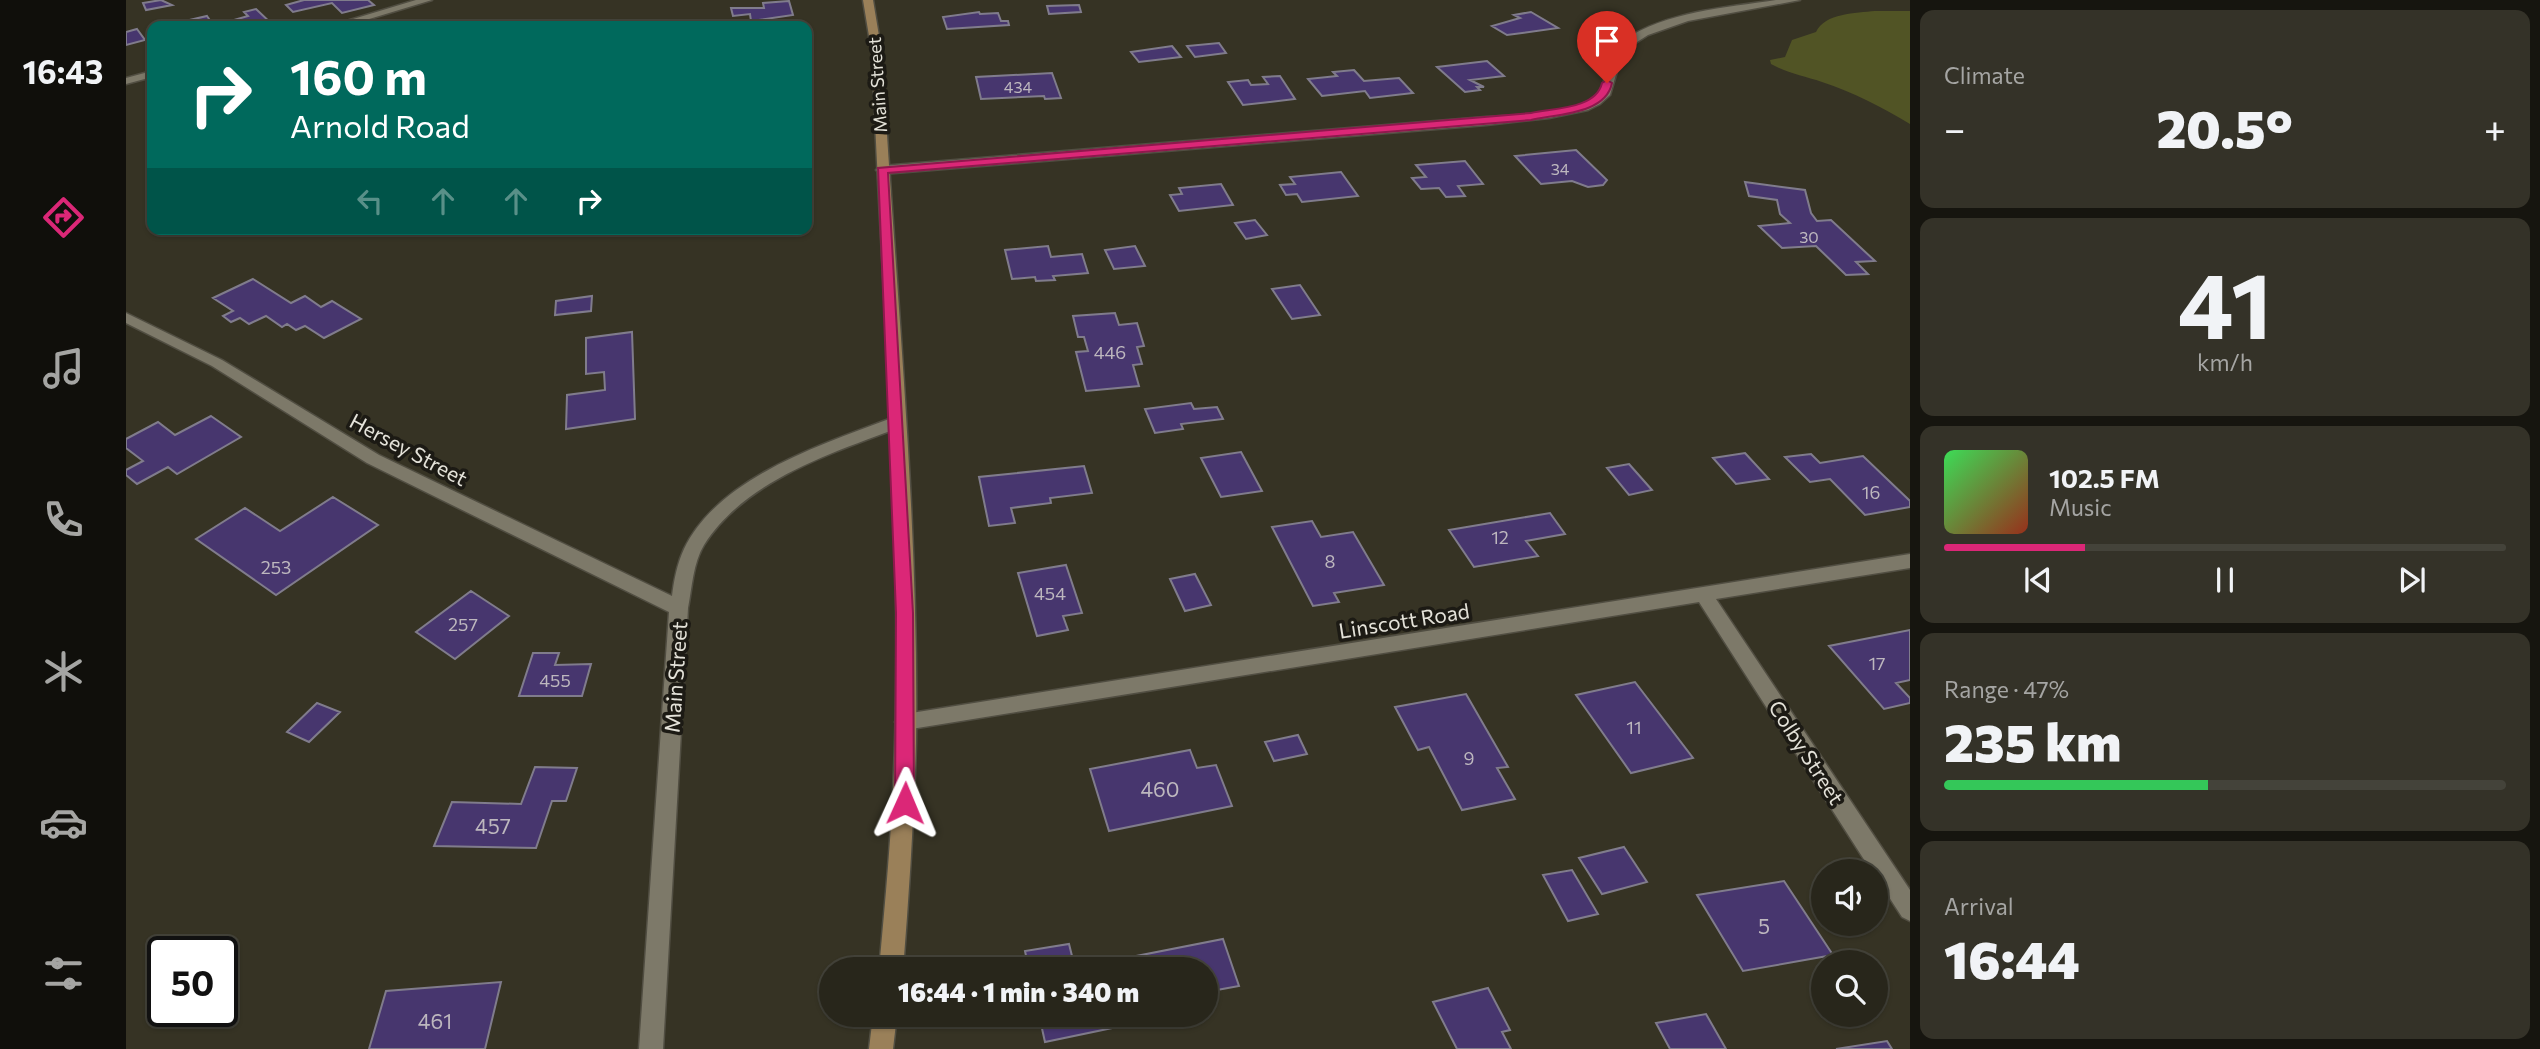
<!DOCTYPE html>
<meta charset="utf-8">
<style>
body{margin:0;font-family:Commissioner,sans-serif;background:#343228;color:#f1f3f6;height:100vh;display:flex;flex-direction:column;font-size:26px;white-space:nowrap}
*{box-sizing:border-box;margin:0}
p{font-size:23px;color:#a5a5a3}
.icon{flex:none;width:38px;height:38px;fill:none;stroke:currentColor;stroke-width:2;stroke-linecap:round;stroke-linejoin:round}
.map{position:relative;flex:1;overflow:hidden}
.details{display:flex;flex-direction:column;gap:10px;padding:10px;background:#16150f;width:630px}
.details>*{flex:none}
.hud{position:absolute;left:21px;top:21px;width:665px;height:214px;border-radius:14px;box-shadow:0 2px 5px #0004,0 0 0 2px #44433a;background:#00695c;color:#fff;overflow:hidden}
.controls{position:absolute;left:1685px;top:859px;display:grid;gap:14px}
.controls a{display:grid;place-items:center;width:77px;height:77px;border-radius:50%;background:#28261b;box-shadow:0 2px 5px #0004,0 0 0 2px #44433a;font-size:35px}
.speed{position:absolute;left:21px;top:936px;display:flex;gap:14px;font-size:35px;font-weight:700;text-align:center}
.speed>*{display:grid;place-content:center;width:91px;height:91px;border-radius:50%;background:#28261b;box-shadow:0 2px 5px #0004,0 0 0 2px #44433a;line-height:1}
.speed .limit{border:4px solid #111;border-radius:10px;background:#fff;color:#111}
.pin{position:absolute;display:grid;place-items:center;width:60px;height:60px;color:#fff;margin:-72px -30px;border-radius:50% 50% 50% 0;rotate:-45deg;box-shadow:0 0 7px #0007}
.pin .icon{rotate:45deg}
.me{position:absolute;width:77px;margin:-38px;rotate:1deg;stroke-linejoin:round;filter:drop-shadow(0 0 5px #0008)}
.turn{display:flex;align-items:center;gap:24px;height:147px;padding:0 28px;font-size:32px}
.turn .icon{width:91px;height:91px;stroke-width:2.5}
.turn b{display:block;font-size:49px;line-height:60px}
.lanes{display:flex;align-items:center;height:66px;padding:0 28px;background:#0003;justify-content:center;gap:35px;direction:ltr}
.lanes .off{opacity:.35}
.big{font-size:52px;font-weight:800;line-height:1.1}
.details .card{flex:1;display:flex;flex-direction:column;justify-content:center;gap:10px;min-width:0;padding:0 24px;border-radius:14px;background:#343228}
.details .dial{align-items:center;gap:0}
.dial b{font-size:91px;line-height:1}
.song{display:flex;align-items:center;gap:21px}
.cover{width:84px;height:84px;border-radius:10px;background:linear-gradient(135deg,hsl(130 70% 55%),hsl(10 70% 35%))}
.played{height:7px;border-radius:4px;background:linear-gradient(90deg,#db2777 25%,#44433a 25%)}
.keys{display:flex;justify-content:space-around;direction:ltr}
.heat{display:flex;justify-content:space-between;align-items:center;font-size:38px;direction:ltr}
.charge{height:10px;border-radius:5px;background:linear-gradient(90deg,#34c759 47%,#44433a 0)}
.trip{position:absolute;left:693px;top:957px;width:399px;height:70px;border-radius:35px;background:#28261b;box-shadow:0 2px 5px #0004,0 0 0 2px #44433a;font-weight:800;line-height:70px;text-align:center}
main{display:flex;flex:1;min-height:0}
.menu{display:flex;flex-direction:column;width:126px;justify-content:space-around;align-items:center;background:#100f0b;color:#a5a5a3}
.menu .icon{width:49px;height:49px}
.menu .active{color:#db2777}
.menu b{font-size:32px;color:#f1f3f6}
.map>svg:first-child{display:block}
</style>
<main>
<nav class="menu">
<b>16:43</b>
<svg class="icon active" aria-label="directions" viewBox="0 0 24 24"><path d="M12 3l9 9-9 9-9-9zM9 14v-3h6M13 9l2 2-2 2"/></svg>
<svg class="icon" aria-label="music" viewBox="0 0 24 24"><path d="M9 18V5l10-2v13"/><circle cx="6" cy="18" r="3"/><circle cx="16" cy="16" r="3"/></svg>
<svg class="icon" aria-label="phone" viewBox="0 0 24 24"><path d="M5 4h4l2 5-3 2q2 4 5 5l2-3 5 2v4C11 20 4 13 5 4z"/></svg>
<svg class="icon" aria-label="climate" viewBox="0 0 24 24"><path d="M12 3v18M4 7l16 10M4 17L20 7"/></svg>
<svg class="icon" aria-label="car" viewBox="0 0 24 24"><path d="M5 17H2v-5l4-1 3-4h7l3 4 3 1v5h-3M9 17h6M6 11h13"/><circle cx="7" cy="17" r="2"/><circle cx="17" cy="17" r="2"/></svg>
<svg class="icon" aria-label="filters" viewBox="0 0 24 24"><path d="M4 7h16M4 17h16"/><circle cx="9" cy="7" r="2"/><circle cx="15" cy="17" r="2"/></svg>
</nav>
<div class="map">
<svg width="1784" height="1049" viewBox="0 0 1784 1049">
<rect width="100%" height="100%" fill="#363324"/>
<path fill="#515425" d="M1749 11H1784V124C1756 107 1727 92 1696 82 1678 76 1661 73 1645 64L1644 60 1659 57 1666 40 1690 32C1699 13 1730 13 1749 11Z"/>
<path fill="#47366e" stroke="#807c8c" stroke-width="2" d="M35 0 46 5 20 10 17 3Z
M178 0H242L248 5 216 13 206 3 167 12 160 5Z
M663 1 667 15 625 21 624 14 607 16 605 8H638L637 3Z
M953 5 955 12 923 14 921 6Z
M130 9 147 25 114 26 108 20 122 16 118 12Z
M853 12 854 14 872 13 875 21H882L883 25 821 29 817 17Z
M1405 12 1432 28 1381 35 1366 26 1394 18 1388 15Z
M81 16 88 26H53L51 23Z
M11 29 19 40 0 45V32Z
M1093 43 1100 53 1069 57 1061 46Z
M1046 46 1055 57 1013 62 1005 52Z
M1361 61 1378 76 1344 80 1358 87H1351L1354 90 1339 92 1311 67Z
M1228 70 1238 81 1273 78 1287 93 1244 98 1239 91 1196 96 1182 79 1211 76 1207 72Z
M926 73 935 98 919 99 918 96 855 99 850 77Z
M1154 76 1169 99 1117 105 1102 82 1122 80 1125 85 1142 84 1137 77Z
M1450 150 1481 180 1477 185 1462 187 1446 181 1415 184 1389 156Z
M1339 161 1357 184 1332 186 1339 196 1320 197 1313 188 1295 189 1286 178 1300 177 1290 165Z
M1215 172 1232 196 1176 202 1171 194 1160 195 1154 185 1169 184 1164 177Z
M1619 182 1679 190 1685 213 1691 221 1705 220 1749 261 1730 262 1742 274 1720 275 1690 246 1656 248 1633 226 1664 223 1654 214 1651 200 1623 196Z
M1095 184 1107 205 1053 211 1044 195 1056 194 1053 188Z
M1129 220 1141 235 1120 239 1109 223Z
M922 246 925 257 956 254 962 273 927 276 929 280 910 281 909 277 886 279 879 250Z
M1009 246 1019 266 988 269 979 250Z
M127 279 165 303 179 296 195 307 206 301 235 319 198 338 179 326 170 330 161 324 156 327 140 316 123 324 114 318 105 322 97 316 107 311 87 298Z
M1174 285 1194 315 1166 319 1146 289Z
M466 296 465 311 429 315 430 301Z
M989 313 993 325 1011 323 1018 346 1011 347 1016 364 1007 365 1013 386 960 391 950 352 962 351 958 337H952L947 316Z
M506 332 509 419 440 429 441 395 479 390 478 372 460 374V338Z
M1065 403 1068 409 1091 407 1097 419 1055 424 1057 429 1029 433 1019 409Z
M85 416 115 437 51 474 42 467 11 484 0 475V470L17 461 0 448V439L32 422 49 435Z
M1115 452 1136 491 1095 497 1075 458Z
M1619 453 1643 479 1610 484 1587 458Z
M1685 454 1694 463 1737 456 1784 501V507L1739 515 1704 479 1684 482 1659 457Z
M1503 464 1526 490 1503 495 1481 468Z
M958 466 966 493 924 498 925 503 885 508 889 523 863 526 853 477Z
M207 497 252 525 150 595 70 539 119 508 154 531Z
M1424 513 1439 534 1400 541 1412 556 1348 567 1323 530Z
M1186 521 1195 537 1227 532 1258 585 1208 593 1213 602 1187 606 1146 527Z
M940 565 956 613 937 616 942 630 911 636 892 573Z
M1069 574 1085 605 1059 611 1044 579Z
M345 591 383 616 329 659 290 632Z
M1784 630V680L1770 683 1784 698V703L1758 709 1703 646Z
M407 653H433L429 665 465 664 456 696H393Z
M1509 682 1567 758 1505 773 1450 695Z
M1340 694 1382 767 1371 768 1389 799 1336 810 1303 747 1292 750 1269 707Z
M191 703 214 712 183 742 161 732Z
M1172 735 1181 754 1148 761 1139 742Z
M1064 750 1071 768 1090 765 1106 806 983 831 964 769Z
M409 767 451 768 440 801H426L410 848 308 846 326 802 395 804Z
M1498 847 1521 882 1476 894 1453 858Z
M1446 870 1472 914 1442 921 1417 875Z
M1658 881 1707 955 1617 971 1571 895Z
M1097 939 1113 986 1080 992V970H903L899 951 943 944 949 968Z
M375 982 359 1049H243L260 991Z
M1362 988 1384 1030 1376 1032 1385 1049H1331L1307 1002Z
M1580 1014 1600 1049H1544L1530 1023Z
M913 1015H1038L1039 1017 919 1042Z
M1761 1041 1766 1049H1710Z"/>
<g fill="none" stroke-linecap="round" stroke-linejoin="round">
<defs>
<path id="minor" d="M290 0H306L220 26H204Z
M1650 0H1674L1562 21 1522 35 1497 51 1484 95 1474 104 1462 110 1423 118 1360 125 756 174 750 170 756 166 1360 117C1385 115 1465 115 1476 88 1482 71 1479 53 1496 41 1541 11 1599 8 1650 0Z
M26 71V77L0 84V78Z
M1784 554V568L1590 599 1784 890V921L1776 917 1750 877V872H1746L1573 602 779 730 772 728 769 722 772 716 779 714Z"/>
<path id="tertiary" d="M0 313 96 360 253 455 546 596C548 580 551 564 558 549 592 478 694 445 763 419H775L777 423 775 427C706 453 619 480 578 545 567 563 566 588 562 608L537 1049H513L543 612 241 463 86 366 0 323Z"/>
<path id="secondary" d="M737 0H747L756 54C769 283 793 513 790 742 788 818 783 894 777 970H753C760 894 767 818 769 742 776 513 755 283 746 54Z
M747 1015H771L767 1049H743Z"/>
</defs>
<use href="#minor" stroke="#514e42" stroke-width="3"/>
<use href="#tertiary" stroke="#514e42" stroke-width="3"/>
<use href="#secondary" stroke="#514e42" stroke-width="3"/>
<use href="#minor" fill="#7d7969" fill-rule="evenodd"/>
<use href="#tertiary" fill="#7d7969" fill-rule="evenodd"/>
<use href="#secondary" fill="#9a8059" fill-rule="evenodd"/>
</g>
<path fill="#db2777" stroke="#8e194d" stroke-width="2" d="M1481 80 1486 83C1480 114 1432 114 1405 120L762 173 787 613 788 803 785 809 779 812 772 809 769 803 770 613 752 168 1405 113C1428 108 1470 109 1476 83Z"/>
<g text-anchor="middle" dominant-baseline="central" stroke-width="7" stroke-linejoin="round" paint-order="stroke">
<g font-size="16" fill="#bdb7be">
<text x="892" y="86">434</text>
<text x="1434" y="168">34</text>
<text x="1683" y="236">30</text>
</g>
<g font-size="18" fill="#e4e2d9" stroke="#1c1a14">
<text transform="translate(751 85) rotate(-94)">Main Street</text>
</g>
<g font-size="18" fill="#bdb7be">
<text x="984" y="352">446</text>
<text x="1745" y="492">16</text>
<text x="1374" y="537">12</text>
<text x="1204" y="561">8</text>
<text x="150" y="567">253</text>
<text x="924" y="593">454</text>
<text x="337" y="624">257</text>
<text x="1751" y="663">17</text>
<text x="429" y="680">455</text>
<text x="1508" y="727">11</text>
<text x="1343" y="758">9</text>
</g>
<g font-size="21" fill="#e4e2d9" stroke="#1c1a14">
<text transform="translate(283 449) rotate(28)">Hersey Street</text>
<text transform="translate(1278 620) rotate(-9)">Linscott Road</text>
<text transform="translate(549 677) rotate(-86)">Main Street</text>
<text transform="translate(1681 752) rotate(57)">Colby Street</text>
</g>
<g font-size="21" fill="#bdb7be">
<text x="1034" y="788">460</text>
<text x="367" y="825">457</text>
<text x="1638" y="925">5</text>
<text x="309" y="1020">461</text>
</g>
</g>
</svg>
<div class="controls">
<a><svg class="icon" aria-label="sound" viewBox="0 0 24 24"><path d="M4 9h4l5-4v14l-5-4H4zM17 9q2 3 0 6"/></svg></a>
<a><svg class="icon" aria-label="search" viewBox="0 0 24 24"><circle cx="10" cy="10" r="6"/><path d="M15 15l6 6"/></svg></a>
</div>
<div class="speed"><div class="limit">50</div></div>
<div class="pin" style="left:1481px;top:83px;background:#d93025"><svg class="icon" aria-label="arrive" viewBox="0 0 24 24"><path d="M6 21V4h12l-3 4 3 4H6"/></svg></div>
<svg class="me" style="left:779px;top:803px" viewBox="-20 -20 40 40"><path d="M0-17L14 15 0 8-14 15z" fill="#db2777" stroke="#fff" stroke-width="4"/></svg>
<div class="trip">16:44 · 1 min · 340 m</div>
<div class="hud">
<div class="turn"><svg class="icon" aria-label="right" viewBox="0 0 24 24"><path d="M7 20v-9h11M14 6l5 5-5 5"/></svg><div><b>160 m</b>Arnold Road</div></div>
<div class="lanes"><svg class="icon off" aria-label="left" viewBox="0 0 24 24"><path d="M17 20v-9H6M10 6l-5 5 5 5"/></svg><svg class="icon off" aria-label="ahead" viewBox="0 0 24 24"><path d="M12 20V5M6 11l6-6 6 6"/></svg><svg class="icon off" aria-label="ahead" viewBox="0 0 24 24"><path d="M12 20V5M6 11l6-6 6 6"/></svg><svg class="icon" aria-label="right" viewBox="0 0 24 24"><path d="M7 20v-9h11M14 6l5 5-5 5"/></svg></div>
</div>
</div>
<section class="details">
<div class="card"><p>Climate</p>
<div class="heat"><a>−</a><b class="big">20.5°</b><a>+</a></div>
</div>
<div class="card dial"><b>41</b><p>km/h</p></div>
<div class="card">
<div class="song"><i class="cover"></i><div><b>102.5 FM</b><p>Music</p></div></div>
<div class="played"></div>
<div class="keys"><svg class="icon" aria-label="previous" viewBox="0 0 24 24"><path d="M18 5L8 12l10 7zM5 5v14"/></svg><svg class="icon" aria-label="pause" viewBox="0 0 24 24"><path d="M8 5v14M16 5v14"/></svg><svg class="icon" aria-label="next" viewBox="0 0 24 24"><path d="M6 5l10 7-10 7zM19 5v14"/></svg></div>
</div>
<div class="card"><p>Range · 47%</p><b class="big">235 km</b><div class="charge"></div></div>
<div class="card"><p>Arrival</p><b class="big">16:44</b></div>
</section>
</main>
